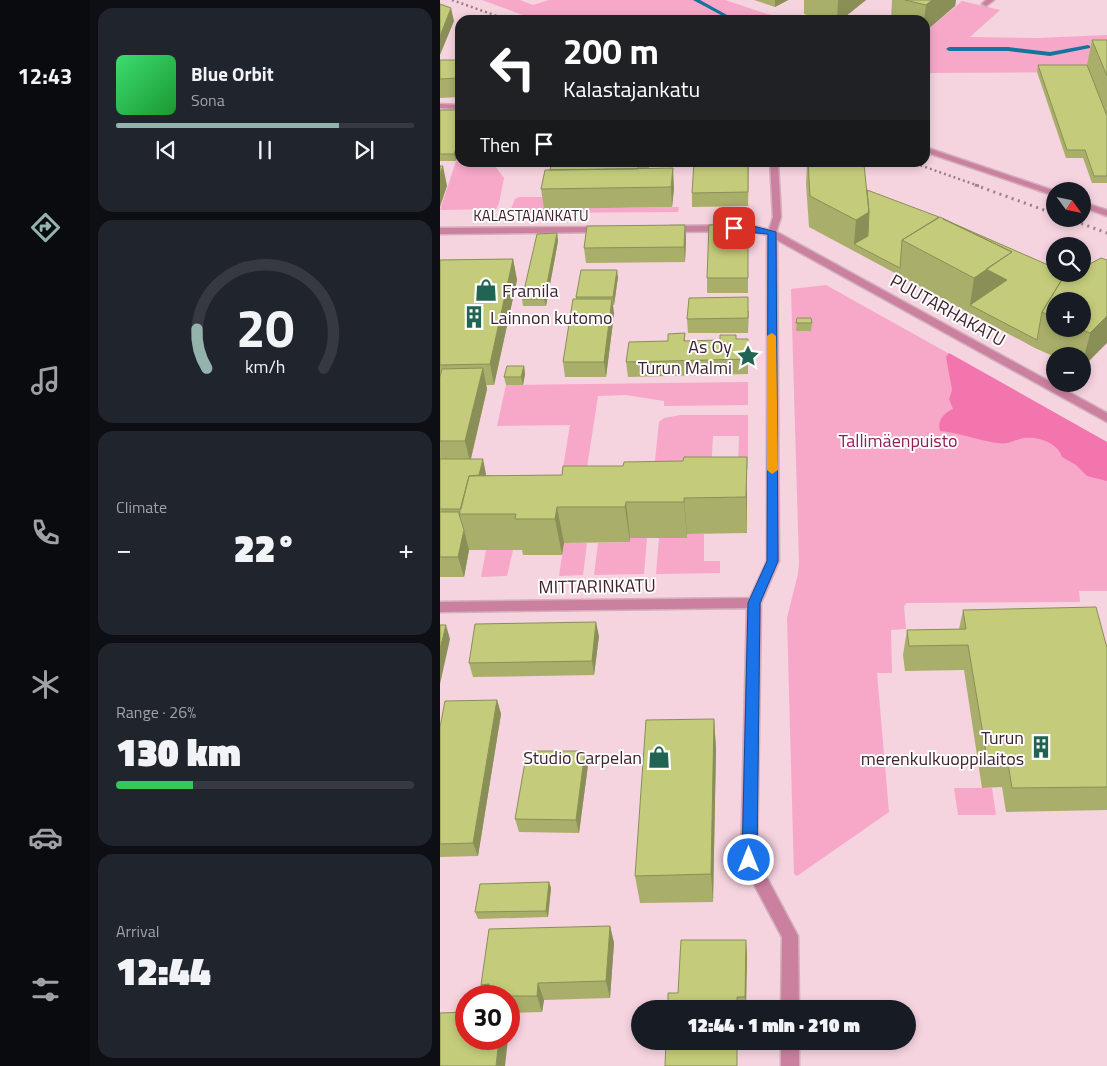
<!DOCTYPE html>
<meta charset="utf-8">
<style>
body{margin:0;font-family:"Titillium Web",sans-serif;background:#20242c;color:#f1f3f6;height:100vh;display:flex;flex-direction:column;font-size:19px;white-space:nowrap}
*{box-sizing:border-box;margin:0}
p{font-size:16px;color:#9ea1a6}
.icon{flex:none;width:28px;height:28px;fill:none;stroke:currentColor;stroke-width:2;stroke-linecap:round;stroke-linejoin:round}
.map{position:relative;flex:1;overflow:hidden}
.drawer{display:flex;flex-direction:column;gap:8px;padding:8px;background:#0d0f14;width:350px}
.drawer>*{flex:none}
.banner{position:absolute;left:15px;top:15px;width:475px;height:152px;border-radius:15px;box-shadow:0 2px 8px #0003;background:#202124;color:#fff;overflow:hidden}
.needle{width:32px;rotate:123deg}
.buttons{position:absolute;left:606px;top:182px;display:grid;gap:10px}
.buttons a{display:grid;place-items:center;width:45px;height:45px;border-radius:50%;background:#171b24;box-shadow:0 2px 8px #0003;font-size:25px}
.speed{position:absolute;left:15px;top:985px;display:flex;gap:10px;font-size:25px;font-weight:700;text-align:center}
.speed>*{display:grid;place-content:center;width:65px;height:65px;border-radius:50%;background:#171b24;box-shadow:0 2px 8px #0003;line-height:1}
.speed .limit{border:8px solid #d22;background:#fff;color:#111}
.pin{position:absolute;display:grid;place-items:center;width:42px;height:42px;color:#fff;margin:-21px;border-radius:10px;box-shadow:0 2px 8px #0006}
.me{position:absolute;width:55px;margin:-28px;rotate:0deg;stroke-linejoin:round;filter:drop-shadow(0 0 4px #0008)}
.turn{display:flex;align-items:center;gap:18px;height:105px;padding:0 25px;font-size:22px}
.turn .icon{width:65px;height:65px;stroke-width:2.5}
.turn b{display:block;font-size:35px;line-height:42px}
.then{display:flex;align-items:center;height:48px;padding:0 25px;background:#0003;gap:10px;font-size:19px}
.big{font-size:38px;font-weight:800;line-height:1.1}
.drawer .tile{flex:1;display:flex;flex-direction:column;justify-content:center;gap:8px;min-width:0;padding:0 18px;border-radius:15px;background:#20242c}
.drawer .dial{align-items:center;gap:0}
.dial svg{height:130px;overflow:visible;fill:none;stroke:#363941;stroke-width:7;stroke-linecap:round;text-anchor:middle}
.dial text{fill:#f1f3f6;stroke:none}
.song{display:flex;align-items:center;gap:15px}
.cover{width:60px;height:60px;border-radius:8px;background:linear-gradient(135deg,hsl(140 70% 55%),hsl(130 70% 35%))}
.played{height:5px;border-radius:2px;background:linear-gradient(90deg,#94b3ad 75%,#363941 75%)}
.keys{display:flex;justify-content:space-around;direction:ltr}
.heat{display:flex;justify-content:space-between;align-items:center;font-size:28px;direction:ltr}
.charge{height:8px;border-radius:4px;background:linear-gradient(90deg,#34c759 26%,#363941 0)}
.trip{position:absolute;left:191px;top:1000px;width:285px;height:50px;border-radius:25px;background:#171b24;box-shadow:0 2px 8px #0003;font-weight:800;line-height:50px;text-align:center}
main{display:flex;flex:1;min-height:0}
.menu{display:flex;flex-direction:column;width:90px;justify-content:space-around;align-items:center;background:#090b0e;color:#9ea1a6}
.menu .icon{width:35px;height:35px}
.menu .active{color:#94b3ad}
.menu b{font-size:22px;color:#f1f3f6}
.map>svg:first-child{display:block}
</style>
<main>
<nav class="menu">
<b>12:43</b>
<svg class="icon active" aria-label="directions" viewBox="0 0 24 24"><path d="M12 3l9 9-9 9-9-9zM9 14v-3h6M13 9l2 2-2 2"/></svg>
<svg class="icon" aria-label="music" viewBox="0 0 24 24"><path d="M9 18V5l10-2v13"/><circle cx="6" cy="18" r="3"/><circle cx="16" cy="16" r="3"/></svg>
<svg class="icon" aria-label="phone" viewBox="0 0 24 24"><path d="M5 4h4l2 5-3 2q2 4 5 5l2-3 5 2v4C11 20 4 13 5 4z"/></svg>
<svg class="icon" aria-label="climate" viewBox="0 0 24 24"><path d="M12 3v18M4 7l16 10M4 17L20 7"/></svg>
<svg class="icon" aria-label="car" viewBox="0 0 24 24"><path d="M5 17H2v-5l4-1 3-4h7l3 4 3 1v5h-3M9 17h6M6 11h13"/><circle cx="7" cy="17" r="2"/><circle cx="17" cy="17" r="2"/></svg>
<svg class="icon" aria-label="filters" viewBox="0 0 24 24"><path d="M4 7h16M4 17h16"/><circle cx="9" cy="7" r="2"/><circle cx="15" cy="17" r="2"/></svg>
</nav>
<section class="drawer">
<div class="tile">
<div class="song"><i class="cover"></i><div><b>Blue Orbit</b><p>Sona</p></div></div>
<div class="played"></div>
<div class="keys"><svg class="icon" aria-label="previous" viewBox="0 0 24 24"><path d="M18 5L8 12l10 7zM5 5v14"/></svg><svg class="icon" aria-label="pause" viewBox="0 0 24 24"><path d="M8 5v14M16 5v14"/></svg><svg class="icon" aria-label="next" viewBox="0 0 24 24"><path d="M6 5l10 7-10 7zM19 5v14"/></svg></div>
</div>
<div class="tile dial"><svg viewBox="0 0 100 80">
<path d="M14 69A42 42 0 1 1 86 69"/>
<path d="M14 69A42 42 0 0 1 8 45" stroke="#94b3ad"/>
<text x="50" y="56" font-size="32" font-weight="700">20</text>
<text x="50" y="72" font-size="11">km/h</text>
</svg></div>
<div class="tile"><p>Climate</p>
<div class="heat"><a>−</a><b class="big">22°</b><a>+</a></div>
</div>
<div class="tile"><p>Range · 26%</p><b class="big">130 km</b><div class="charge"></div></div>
<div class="tile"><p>Arrival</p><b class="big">12:44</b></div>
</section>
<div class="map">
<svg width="667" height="1066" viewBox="0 0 667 1066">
<rect width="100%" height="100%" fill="#f5d3df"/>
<path fill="#f7a7c8" d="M42 0H80L93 5 109 0H285L327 14 362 20H97Z
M522 1 560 10 530 37 599 38 667 35V72L485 73V32Z
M20 149V162L57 163 55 166 64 178 59 203 56 209 0 210Z
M79 197H106L104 209 239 207 238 212 89 213 90 209H71L75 199Z
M386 285 667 442V591H639L640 602 467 603 464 606 466 629 451 630 452 673H437L449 812 357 876 354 874 347 618 358 574 359 563 351 289Z
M308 382V405L224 406V401L186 395 158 396 147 467 125 476 122 474 130 425 57 426 66 385Z
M240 415H308V469L281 470 298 466 299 436H273L271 470H214L219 422 224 418Z
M247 534H264V561H280V573L216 574 219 538H246Z
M190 538H207L204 574 154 575 158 543 189 542Z
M124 543H147L143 575 119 576Z
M46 550H73L67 576 41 577Z
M514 788H552L556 815H518Z"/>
<path fill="#f375ae" d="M509 353 667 442V481L647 476 636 465 622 457C618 443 598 436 584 438 573 440 570 445 557 443 538 440 520 433 500 431 497 420 504 413 513 409L509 399 512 390 506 357Z"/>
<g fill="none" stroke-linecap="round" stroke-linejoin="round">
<path fill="#14749e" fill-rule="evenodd" d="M253 0H260L287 15 282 20H278L281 15Z
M648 45 650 46V48L610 56 568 51H509L506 49 509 47H568L610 52Z"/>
<defs>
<path id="lane" d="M0 104 20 105V109L0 108Z
M485 147 615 191V196L485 152Z
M330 162H338L341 217 336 233 332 236 328 233 333 217Z
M642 202 667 210V216L642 207Z"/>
<path id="street" d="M546 0H554L546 6 542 4Z
M309 225 335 231 667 413V422L337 240 339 561 321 603 317 859 358 936 359 1009H341L342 937 301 860 307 608 0 612V602L310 598 327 561V235L309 231 230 232 225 229 230 226Z
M163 227 166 228V232L0 234V228Z
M341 1041H359V1066H341Z"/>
</defs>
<use href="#lane" stroke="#d1b0bc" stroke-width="3"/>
<use href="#street" stroke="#d1b0bc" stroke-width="3"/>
<use href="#lane" fill="#cc809f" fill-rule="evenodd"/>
<use href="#street" fill="#cc809f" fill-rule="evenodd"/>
<path stroke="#9d7d89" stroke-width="2.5" stroke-dasharray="2 3" stroke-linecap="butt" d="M12 0 68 20
M471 162 539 186"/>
<path stroke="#9d7d89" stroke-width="3" stroke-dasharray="2 4.5" stroke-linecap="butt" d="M535 185 615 214
M629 219 667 233"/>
</g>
<path fill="#a9af6a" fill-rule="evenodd" d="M314 0H348L335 7Z
M364 0H426L401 20H387L364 14Z
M452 0H516L515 6 485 20H451Z
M652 40H667V183H652L643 158H626L597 72 598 65H647Z
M0 60H20V97L0 98Z
M20 110 16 161H0V111Z
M112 162H210L209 168 200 169 234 188 232 207 104 209 101 189 110 170Z
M309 162 308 206 252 207V193Z
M367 162H410L427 190 631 275 667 260 642 368V356H615V357L595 348 369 227 366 184ZM615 301 642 329H615Z
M245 225 246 240 245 262 146 263 144 248Z
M308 225V293H267V278Z
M117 233 118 241 106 306H83L82 299Z
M73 259 77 280 54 385H46L47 389 31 459 46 474V475L307 493V533L247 534V538H190V542L124 543 122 555H83L82 550H29L24 577H0V260Z
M178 277 174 305H173L174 314 166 377H125L123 362 136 297Z
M309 311 308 333H248L247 319Z
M357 318 372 323 371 331H356Z
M245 333V341L308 339V374L188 377 186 362Z
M84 366 85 374 83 385H66L64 377Z
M523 610 667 648V810L566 812 562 787 542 788 524 670 465 671 463 655 467 630 519 629Z
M159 636 154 675 33 677 29 663Z
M57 700 61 714 38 856 0 857V727Z
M274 719 276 749 273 902 200 903 195 876Z
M148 765 139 833 79 832 75 819Z
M109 882 111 888 108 917 38 919 35 912Z
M170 926 174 943 170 998 104 1000 102 1012 69 1013V996H46L41 985Z
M307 953 306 1008 228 1009 238 993Z"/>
<path fill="#898f56" d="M335 0H348L335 7Z
M398 0H426L401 20H397Z
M492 0H516L515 6 485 32V20H484L486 5Z
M11 8 14 21 0 55V36Z
M20 137V149L16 161 14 154Z
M3 166 7 186 0 207V174Z
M233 168 234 188 232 207 231 187Z
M429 212 427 243 414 244 416 220Z
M245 225 246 240 245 262 244 247Z
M117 233 118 241 106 306 104 299Z
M572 252 566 287 530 305 534 278Z
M73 259 77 280 54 385 50 364Z
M177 270 178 277 174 305 173 297Z
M172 299 174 314 166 377 164 362Z
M667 316V343L642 368V365L650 333Z
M84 366 85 374 83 385 81 377Z
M43 368 47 389 30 462 25 441Z
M307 457V533L306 497Z
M43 459 46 474 41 498 37 484Z
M244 498 247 534V538L244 502Z
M186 502 190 538V542L185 507Z
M117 507 124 543 122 555 115 519Z
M24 530 29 550 24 577 18 557Z
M156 622 159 636 154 675 152 661Z
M6 625 10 639 0 684V649Z
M57 700 61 714 38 856 33 843Z
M274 719 276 749 273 902 271 874Z
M145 751 148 765 139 833 136 820Z
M109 882 111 888 108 917 106 911Z
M170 926 174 943 170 998 166 981Z
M306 940 307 953 306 1008 305 997Z
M98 983 104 1000 102 1012 97 996Z
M59 1039H68L65 1066H56Z"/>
<path fill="#c4cc7b" stroke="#898f56" d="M465 0H492L486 5Z
M0 4 11 8 0 36Z
M652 40H667V76Z
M0 60H20V78L0 79Z
M598 65H647L667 116V176H654L645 150H627Z
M0 110H20V137L14 154H0Z
M112 162H199L198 169 110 170Z
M254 162H308V192L252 193Z
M368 162H410L424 165 429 212 416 220 370 196Z
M0 166H3L0 174Z
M233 168 231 187 101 189 105 170Z
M427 190 499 217 462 240 460 268 414 244 428 236 429 212Z
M500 217 572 252 534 278 462 240Z
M503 219 615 268V274H629L631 275 621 281 602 312 597 340 530 305 567 280 546 269 572 252Z
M245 225 244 247 144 248 147 226Z
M269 225H308V278H267Z
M117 233 104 299H82L97 234Z
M661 258 667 260V316L650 333 640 329H642V301H615V318L602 312 621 281 633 274H642V268Z
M73 259 50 364 0 365V260Z
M141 270H177L173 297H136Z
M308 297V318L247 319 249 298Z
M133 299H172L164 362H123Z
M357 318H371L372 323H356Z
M245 333 244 341 280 340V335H296V339H308V359L186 362 189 342 228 341V334Z
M67 366H84L81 377H64Z
M43 368 25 441H0V377L2 369Z
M244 457H307L306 497 244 498V502H186L185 507H117L115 519H75L76 514H19L29 476 122 475 123 466H183L184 462 243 461Z
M0 459H43L39 475 29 476 21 509H0Z
M0 512H20L19 514 24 530 18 557H0Z
M656 607 667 648V787L572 788 568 763 548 764 528 645 469 646 467 630 526 629 523 610Z
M156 622 152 661 29 663 35 624Z
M0 625H6L0 649Z
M57 700 33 843 0 844V727L5 701Z
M274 719 271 874 195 876 206 720Z
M87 751H145L136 820 75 819Z
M109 882 106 911 35 912 40 884Z
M170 926 166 981 98 983 97 996H47L49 984 41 985 49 929Z
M241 940H306L305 997H297V1009H228V993H238Z
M26 1012V1039H59L56 1066H0V1013Z
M226 1041H297V1066H225Z"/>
<path fill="#1a73e8" stroke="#114b97" d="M309 225 336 232 338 561 320 603 317 860 314 864 309 866 304 864 302 860 308 603 327 561 328 234C319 233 294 232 289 228L294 226Z"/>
<path fill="#f59e0b" d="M332 333 336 336 338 470 332 474 327 470V336Z"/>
<defs>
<symbol id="shop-bare" viewBox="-9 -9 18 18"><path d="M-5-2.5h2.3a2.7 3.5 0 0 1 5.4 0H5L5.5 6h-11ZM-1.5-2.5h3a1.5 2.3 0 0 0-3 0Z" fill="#226454" stroke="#fefefe" stroke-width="2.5" paint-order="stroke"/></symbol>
<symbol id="building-bare" viewBox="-9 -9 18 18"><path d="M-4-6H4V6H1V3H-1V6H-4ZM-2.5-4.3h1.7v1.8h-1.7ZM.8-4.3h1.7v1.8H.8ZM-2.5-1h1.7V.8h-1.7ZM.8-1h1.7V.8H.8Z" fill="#226454" stroke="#fefefe" stroke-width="2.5" paint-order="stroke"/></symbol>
<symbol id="sight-bare" viewBox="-9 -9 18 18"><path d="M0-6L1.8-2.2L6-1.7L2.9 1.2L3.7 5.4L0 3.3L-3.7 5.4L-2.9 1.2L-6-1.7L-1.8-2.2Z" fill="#226454" stroke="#fefefe" stroke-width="2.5" paint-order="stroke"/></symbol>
</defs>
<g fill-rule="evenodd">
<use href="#shop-bare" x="30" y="274" width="32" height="32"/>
<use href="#building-bare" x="18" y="301" width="32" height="32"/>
<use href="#sight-bare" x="292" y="340" width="32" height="32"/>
<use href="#building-bare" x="585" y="731" width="32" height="32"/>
<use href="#shop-bare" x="203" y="741" width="32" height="32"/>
</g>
<g text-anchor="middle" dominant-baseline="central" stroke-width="4" stroke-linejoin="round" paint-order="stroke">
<g font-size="15" fill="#41222f" stroke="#fefefe">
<text x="91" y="215">KALASTAJANKATU</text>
</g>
<g font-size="18" fill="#41222f" stroke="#fefefe" text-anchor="end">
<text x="62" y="290" text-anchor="start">Framila</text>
<text x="50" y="317" text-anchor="start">Lainnon kutomo</text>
<text x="292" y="346">As Oy<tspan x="292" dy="21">Turun Malmi</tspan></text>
<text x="584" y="737">Turun<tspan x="584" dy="21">merenkulkuoppilaitos</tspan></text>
<text x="202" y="757">Studio Carpelan</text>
</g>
<g font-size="18" fill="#41222f" stroke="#fefefe">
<text transform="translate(508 310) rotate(29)">PUUTARHAKATU</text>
<text transform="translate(157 586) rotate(-1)">MITTARINKATU</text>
</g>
<g font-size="18" fill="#8f1e5a" stroke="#fefefe">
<text x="458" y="440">Tallimäenpuisto</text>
</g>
</g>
</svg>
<div class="buttons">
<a><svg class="needle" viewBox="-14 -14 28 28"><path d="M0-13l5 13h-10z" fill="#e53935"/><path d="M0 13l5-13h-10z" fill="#9ea1a6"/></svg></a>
<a><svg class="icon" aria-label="search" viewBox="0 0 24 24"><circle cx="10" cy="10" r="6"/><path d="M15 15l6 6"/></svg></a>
<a>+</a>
<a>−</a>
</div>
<div class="speed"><div class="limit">30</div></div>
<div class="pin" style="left:294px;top:228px;background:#d93025"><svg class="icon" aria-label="arrive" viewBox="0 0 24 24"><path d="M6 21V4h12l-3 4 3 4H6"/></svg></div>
<svg class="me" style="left:309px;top:860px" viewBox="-20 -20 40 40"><circle r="17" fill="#1a73e8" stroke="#fff" stroke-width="3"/><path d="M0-11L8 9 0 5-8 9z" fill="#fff"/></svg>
<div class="trip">12:44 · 1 min · 210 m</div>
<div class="banner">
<div class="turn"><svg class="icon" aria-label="left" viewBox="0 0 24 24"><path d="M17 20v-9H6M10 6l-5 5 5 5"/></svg><div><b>200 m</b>Kalastajankatu</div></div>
<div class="then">Then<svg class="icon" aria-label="arrive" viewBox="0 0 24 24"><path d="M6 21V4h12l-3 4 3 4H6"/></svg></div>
</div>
</div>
</main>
